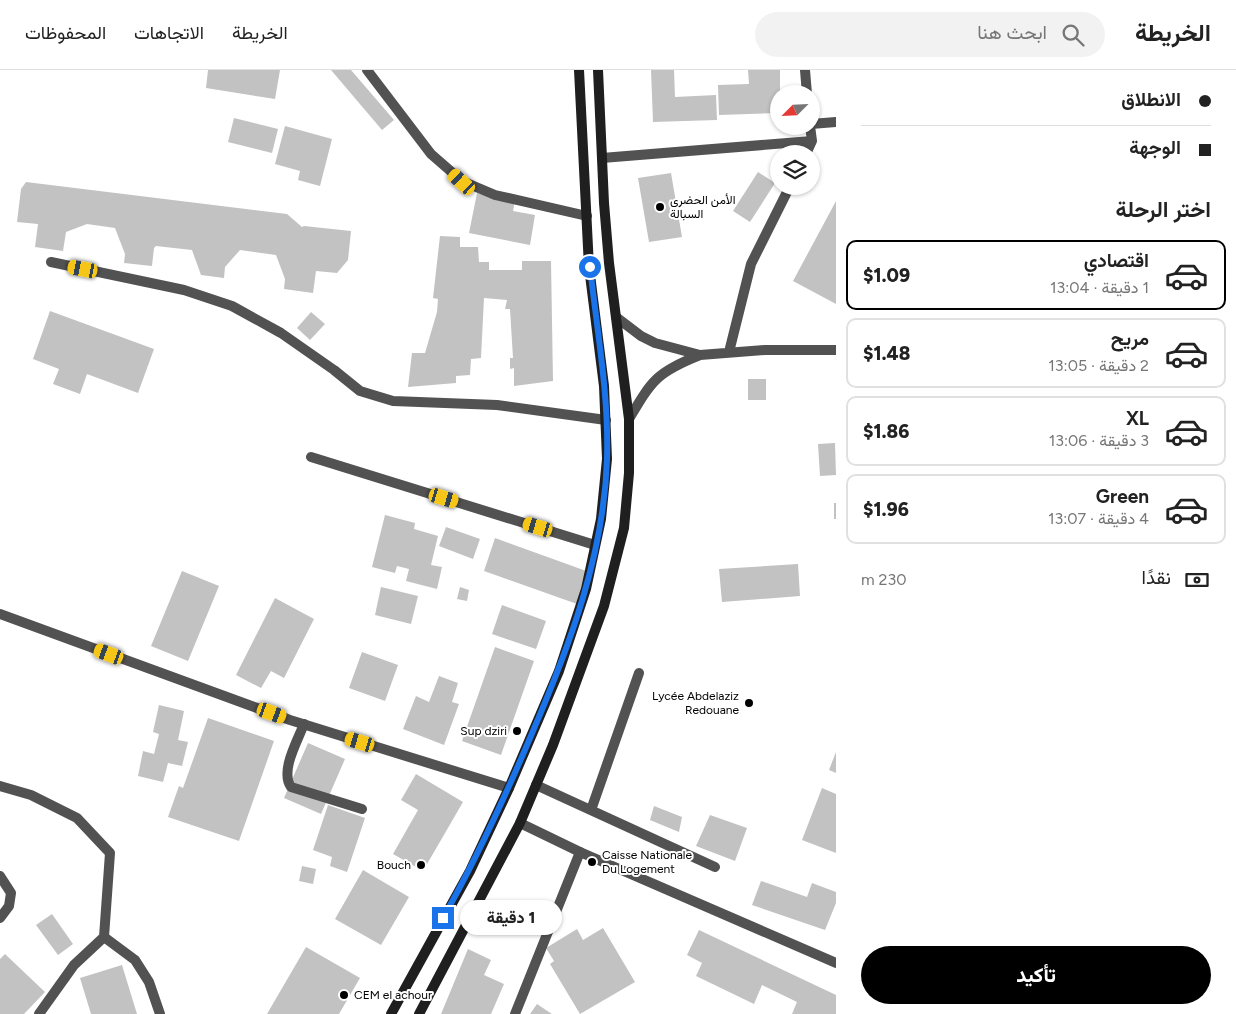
<!DOCTYPE html>
<html lang="ar">
<meta charset="utf-8">
<style>
:root{--surface:#fff;--page:#f2f2f2;--text:#222;--muted:#767676;--line:#e0e0e0;--accent:#000}
body{margin:0;font-family:Figtree,Vazirmatn,sans-serif;background:var(--page);color:var(--text);direction:rtl;height:100vh;display:flex;flex-direction:column;font-size:19px;white-space:nowrap}
*{box-sizing:border-box;margin:0}
p{font-size:16px;color:var(--muted)}
.icon{flex:none;width:28px;height:28px;fill:none;stroke:currentColor;stroke-width:2;stroke-linecap:round;stroke-linejoin:round}
.map{position:relative;flex:1;overflow:hidden;direction:ltr}
.sheet{display:flex;flex-direction:column;background:var(--surface);width:400px}
.sheet>*{flex:none}
.top-card{display:grid;align-content:center;height:110px;padding:0 25px;background:var(--surface)}
.needle{width:32px;rotate:246deg}
.buttons{position:absolute;left:770px;top:15px;display:grid;gap:10px}
.buttons a{display:grid;place-items:center;width:50px;height:50px;border-radius:50%;background:var(--surface);box-shadow:0 1px 4px #0004;font-size:25px}
.end{position:absolute;width:22px;height:22px;margin:-11px;border:6px solid #1a73e8;background:#fff;box-shadow:0 0 0 2px #fff}
.from{border-radius:50%}
.bubble{position:absolute;height:35px;border-radius:18px;background:var(--surface);box-shadow:0 1px 4px #0004;font-size:16px;font-weight:800;line-height:35px;text-align:center;direction:rtl}
.car{position:absolute;width:15px;height:30px;margin:-15px -8px;border-radius:6px;box-shadow:0 0 4px 1px #0007;background:linear-gradient(#f5c518 24%,#345 0 40%,#f5c518 0 76%,#345 0 86%,#f5c518 0)}
.top-card b{display:flex;align-items:center;gap:18px;height:48px;font-size:19px}
.top-card b+b{border-top:1px solid var(--line)}
.top-card i{width:12px;height:12px;background:var(--text)}
ul{padding:0;list-style:none}
li{display:flex;align-items:center;gap:15px;height:70px;margin:0 10px 8px;padding:0 15px;border:2px solid var(--line);border-radius:10px}
li div{flex:1}
li b{display:block;font-size:19px}
li em{font-style:normal;font-weight:800}
li.active{border-color:var(--accent)}
li>.icon{width:45px;height:45px;stroke-width:1.5}
h2{padding:0 25px;font-size:22px;line-height:60px}
.pay{display:flex;align-items:center;gap:12px;height:55px;padding:0 25px;font-size:19px}
.pay p{margin-inline-start:auto}
.primary-button{display:flex;gap:10px;margin-top:auto;padding:10px 25px}
.primary-button a{flex:1;height:58px;border-radius:30px;background:var(--accent);color:#fff;font-size:20px;font-weight:800;line-height:58px;text-align:center}
header{display:flex;align-items:center;gap:30px;box-sizing:border-box;height:70px;padding:0 25px;background:var(--surface);border-bottom:1px solid var(--line)}
header strong{font-size:24px}
nav{display:flex;gap:28px;margin-inline-start:auto;font-size:18px}
.search{width:350px;height:45px;background:var(--page);display:flex;align-items:center;gap:12px;box-sizing:border-box;padding:0 18px;border-radius:28px;color:var(--muted);font-size:19px}
main{display:flex;flex:1;min-height:0}
.map>svg:first-child{display:block}
.building{fill:#c2c2c2}
.lines{fill:none;stroke-linecap:round;stroke-linejoin:round}
.service{stroke:#525252;stroke-width:10}
.minor{stroke:#525252;stroke-width:10}
.secondary{stroke:#1f1f1f;stroke-width:10}
.route{stroke:#1a73e8;stroke-width:6}
.poi-dot{fill:#000;stroke:#fff;stroke-width:2}
.labels{text-anchor:middle;dominant-baseline:central;stroke-width:4;stroke-linejoin:round;paint-order:stroke}
.poi-label{font-size:12px;fill:#000;stroke:#fff;text-anchor:start}
</style>
<header>
<strong>الخريطة</strong>
<div class="search"><svg class="icon" aria-label="search" viewBox="0 0 24 24"><circle cx="10" cy="10" r="6"/><path d="M15 15l6 6"/></svg>ابحث هنا</div>
<nav><a>الخريطة</a><a>الاتجاهات</a><a>المحفوظات</a></nav>
</header>
<main>
<section class="sheet">
<div class="top-card">
<b><i class="from"></i>الانطلاق</b>
<b><i></i>الوجهة</b>
</div>
<h2>اختر الرحلة</h2>
<ul>
<li class="active"><svg class="icon" aria-label="car" viewBox="0 0 24 24"><path d="M5 17H2v-5l4-1 3-4h7l3 4 3 1v5h-3M9 17h6M6 11h13"/><circle cx="7" cy="17" r="2"/><circle cx="17" cy="17" r="2"/></svg><div><b>اقتصادي</b><p>1 دقيقة · 13:04</p></div><em>$1.09</em></li>
<li><svg class="icon" aria-label="car" viewBox="0 0 24 24"><path d="M5 17H2v-5l4-1 3-4h7l3 4 3 1v5h-3M9 17h6M6 11h13"/><circle cx="7" cy="17" r="2"/><circle cx="17" cy="17" r="2"/></svg><div><b>مريح</b><p>2 دقيقة · 13:05</p></div><em>$1.48</em></li>
<li><svg class="icon" aria-label="car" viewBox="0 0 24 24"><path d="M5 17H2v-5l4-1 3-4h7l3 4 3 1v5h-3M9 17h6M6 11h13"/><circle cx="7" cy="17" r="2"/><circle cx="17" cy="17" r="2"/></svg><div><b>XL</b><p>3 دقيقة · 13:06</p></div><em>$1.86</em></li>
<li><svg class="icon" aria-label="car" viewBox="0 0 24 24"><path d="M5 17H2v-5l4-1 3-4h7l3 4 3 1v5h-3M9 17h6M6 11h13"/><circle cx="7" cy="17" r="2"/><circle cx="17" cy="17" r="2"/></svg><div><b>Green</b><p>4 دقيقة · 13:07</p></div><em>$1.96</em></li>
</ul>
<div class="pay"><svg class="icon" aria-label="cash" viewBox="0 0 24 24"><path d="M3 7h18v10H3z"/><circle cx="12" cy="12" r="2"/></svg>نقدًا<p>230 m</p></div>
<div class="primary-button"><a>تأكيد</a></div>
</section>
<div class="map">
<svg width="836" height="944" viewBox="0 0 836 944">
<rect width="100%" height="100%" fill="#fff"/>
<path class="building" d="M208,0H280L275,29L206,18Z
M331,0H351L394,50L382,60Z
M651,0H674L675,27L716,25L717,50L653,52Z
M748,0H780V24H779V43L719,45L718,15L749,14Z
M234,48L278,59L272,83L228,72Z
M285,56L332,69L320,116L298,110L300,101L275,94Z
M758,102L775,113L750,152L733,141Z
M671,103L682,167L649,172L638,108Z
M26,112L287,144L302,157L304,156L351,161L348,190L337,203L316,201L313,223L284,219L285,209L276,185L240,180L225,197L224,208L201,205L192,180L156,176L154,178L152,196L124,193L125,184L115,158L87,154L66,162L63,181L35,177L38,154L17,152L21,119Z
M477,123L515,130L513,141L535,145L530,175L469,163Z
M836,131V234L793,211Z
M440,166L460,167V177H478L479,192H489V200H522V191H551L553,311L514,316V298L510,299V288H513L510,239H505L507,230L484,228L481,288L471,289L470,305L456,306V313L408,317L412,283H425L437,242L438,229L433,228Z
M50,241L154,279L138,323L87,304L80,324L53,314L59,299L33,289Z
M311,242L325,254L310,270L297,258Z
M748,309H766V330H748Z
M835,373L836,405L820,406L818,374Z
M834,433H836V449H834Z
M385,445L415,453L414,459L438,466L431,495L442,497L437,519L406,511L409,499L397,496L395,503L372,497Z
M446,457L480,469L473,489L439,476Z
M495,468L589,502L577,534L484,501Z
M798,494L800,526L722,532L719,499Z
M182,501L219,516L188,591L151,576Z
M381,517L418,526L411,554L375,545Z
M460,517L469,520L467,531L457,529Z
M275,528L314,549L284,608L271,601L261,618L236,605Z
M502,535L546,551L536,579L492,564Z
M495,577L534,591L501,685L462,671Z
M362,582L398,595L385,631L349,618Z
M439,606L458,613L452,632L459,634L444,675L403,659L416,626L429,632Z
M159,635L184,641L178,670L188,672L182,696L168,693L163,712L138,706L143,681L154,684L159,664L153,662Z
M208,648L274,671L239,771L168,747L179,716L183,718Z
M308,673L345,689L321,744L284,728Z
M836,682V703L829,700Z
M416,704L463,732L423,801L393,784L418,740L401,730Z
M822,718L836,724V783L802,770Z
M328,735L365,748L347,802L330,796L332,787L313,780Z
M654,736L682,747L679,762L650,750Z
M710,745L747,758L735,791L696,776Z
M302,796L316,799L313,814L299,811Z
M363,800L409,827L381,875L335,849Z
M761,811L807,827L812,813L836,822V833L825,860L752,835Z
M52,844L73,874L58,885L36,855Z
M603,858L635,912L580,944L550,894L554,891L546,878L577,859L583,870Z
M699,860L836,925V944H792L797,932L762,915L754,934L696,906L702,893L687,885Z
M306,877L360,908L339,944H267Z
M468,879L491,890L484,905L504,914L491,944H441Z
M5,884L45,922L24,944H0V889Z
M122,895L137,944H91L80,908Z
M537,934L552,944H530Z"/>
<g class="lines">
<path class="service" d="M304,654C297,672 280,701 291,717L362,739
M536,715L715,797
M591,740L639,603
M515,944L580,782"/>
<path class="minor" d="M367,0L431,84L462,111L495,125L587,146
M805,0L807,24
M811,54L836,52
M806,84L812,71L810,56
M602,88L812,71
M51,192L184,220L232,236L281,263L334,300L360,321L393,331L497,335L606,350
M616,247L641,266L655,273L700,285C657,302 652,310 629,349
M729,282L751,194L790,116
M700,285L765,280H836
M311,387L595,475
M0,544L290,650L509,718
M0,716L31,725L77,748L110,783L104,867L74,895L39,944
M520,753L580,782L836,893
M0,806L11,823L9,836L0,848
M104,867L135,890L149,912L160,944"/>
<path class="secondary" d="M391,944L470,801L509,718L559,601L586,519L601,449L607,389L604,316L589,197L579,0
M419,944L520,753L553,675L604,536L624,458L629,403V349L609,193L604,133L598,0"/>
</g>
<g class="lines">
<path class="route" d="M443,848C477,788 506,725 533,661C570,575 604,484 607,389C609,325 597,261 590,197"/>
</g>
<g class="poi-dot">
<circle cx="660" cy="137" r="5"/>
<circle cx="749" cy="633" r="5"/>
<circle cx="517" cy="661" r="5"/>
<circle cx="592" cy="792" r="5"/>
<circle cx="421" cy="795" r="5"/>
<circle cx="344" cy="925" r="5"/>
</g>
<g class="labels">
<g class="poi-label">
<text x="670" y="130">الأمن الحضري<tspan x="670" dy="14">السبالة</tspan></text>
<text x="739" y="626" text-anchor="end">Lycée Abdelaziz<tspan x="739" dy="14">Redouane</tspan></text>
<text x="507" y="661" text-anchor="end">Sup dziri</text>
<text x="602" y="785">Caisse Nationale<tspan x="602" dy="14">Du Logement</tspan></text>
<text x="411" y="795" text-anchor="end">Bouch</text>
<text x="354" y="925">CEM el achour</text>
</g>
</g>
</svg>
<div class="buttons">
<a><svg class="needle" viewBox="-14 -14 28 28"><path d="M0-13l5 13h-10z" fill="#e53935"/><path d="M0 13l5-13h-10z" fill="#767676"/></svg></a>
<a><svg class="icon" aria-label="layers" viewBox="0 0 24 24"><path d="M12 4l9 5-9 5-9-5zM3 14l9 5 9-5"/></svg></a>
</div>
<i class="end from" style="left:590px;top:197px"></i>
<i class="end" style="left:443px;top:848px"></i>
<div class="bubble" style="left:460px;top:830px;width:102px">1 دقيقة</div>
<i class="car" style="left:462px;top:112px;rotate:312deg"></i>
<i class="car" style="left:83px;top:199px;rotate:281deg"></i>
<i class="car" style="left:444px;top:428px;rotate:107deg"></i>
<i class="car" style="left:538px;top:457px;rotate:287deg"></i>
<i class="car" style="left:109px;top:584px;rotate:290deg"></i>
<i class="car" style="left:272px;top:643px;rotate:110deg"></i>
<i class="car" style="left:360px;top:672px;rotate:287deg"></i>
</div>
</main>
